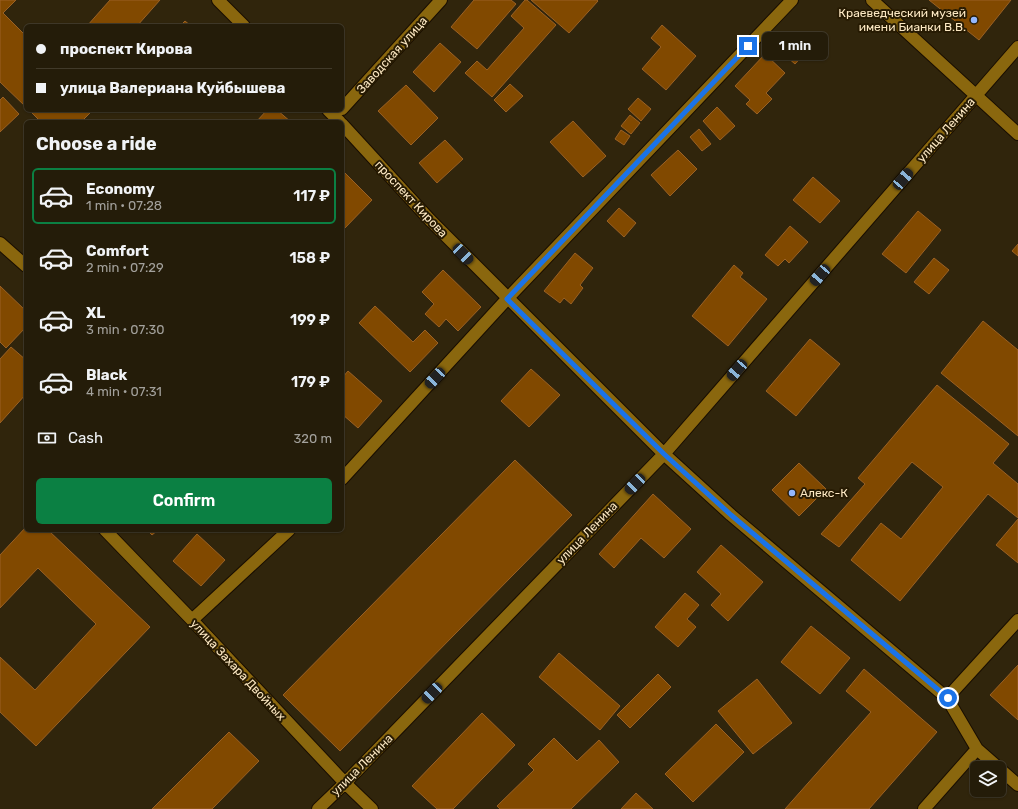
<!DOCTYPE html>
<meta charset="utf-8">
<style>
:root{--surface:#241c09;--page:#302917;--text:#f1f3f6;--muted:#a3a19c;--line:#413a2a;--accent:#0b8043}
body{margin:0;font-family:Rubik,sans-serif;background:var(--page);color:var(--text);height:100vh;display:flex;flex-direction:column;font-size:15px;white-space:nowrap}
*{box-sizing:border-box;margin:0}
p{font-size:13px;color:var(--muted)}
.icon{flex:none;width:22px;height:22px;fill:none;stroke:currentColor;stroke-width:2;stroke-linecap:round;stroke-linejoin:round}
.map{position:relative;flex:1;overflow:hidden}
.details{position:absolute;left:24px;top:120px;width:320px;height:412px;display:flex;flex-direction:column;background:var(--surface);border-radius:6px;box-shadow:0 1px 3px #0004,0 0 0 1px var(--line)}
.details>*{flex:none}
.top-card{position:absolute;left:24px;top:24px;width:320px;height:88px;border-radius:6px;box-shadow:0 1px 3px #0004,0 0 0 1px var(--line);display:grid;align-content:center;height:88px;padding:0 12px;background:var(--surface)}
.controls{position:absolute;left:970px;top:761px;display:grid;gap:8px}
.controls a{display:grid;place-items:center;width:36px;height:36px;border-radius:6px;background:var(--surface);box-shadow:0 1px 3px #0004,0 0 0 1px var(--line);font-size:20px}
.end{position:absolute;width:18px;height:18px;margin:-9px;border:5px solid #1a73e8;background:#fff;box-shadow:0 0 0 2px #fff}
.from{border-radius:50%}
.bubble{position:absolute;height:28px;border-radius:6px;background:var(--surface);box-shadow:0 1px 3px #0004,0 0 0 1px var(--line);font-size:13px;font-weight:600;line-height:28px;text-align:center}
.car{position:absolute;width:12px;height:24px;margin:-12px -6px;border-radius:5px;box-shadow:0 0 3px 1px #0007;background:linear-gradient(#222 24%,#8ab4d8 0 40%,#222 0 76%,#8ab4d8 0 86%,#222 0)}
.top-card b{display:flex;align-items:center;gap:14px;height:38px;font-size:15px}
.top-card b+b{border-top:1px solid var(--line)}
.top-card i{width:10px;height:10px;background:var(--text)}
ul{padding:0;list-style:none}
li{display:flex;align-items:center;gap:12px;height:56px;margin:0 8px 6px;padding:0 4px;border:2px solid transparent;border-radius:6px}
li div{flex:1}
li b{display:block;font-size:15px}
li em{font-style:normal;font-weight:600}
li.active{border-color:var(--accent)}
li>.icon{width:36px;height:36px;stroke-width:1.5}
h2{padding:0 12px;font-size:18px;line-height:48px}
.pay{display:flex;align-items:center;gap:10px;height:44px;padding:0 12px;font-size:15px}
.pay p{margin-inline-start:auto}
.action{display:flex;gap:8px;margin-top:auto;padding:8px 12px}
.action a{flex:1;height:46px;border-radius:6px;background:var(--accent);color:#fff;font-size:16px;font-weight:600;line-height:46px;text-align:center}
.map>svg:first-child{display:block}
.building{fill:#814900;stroke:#9b6124}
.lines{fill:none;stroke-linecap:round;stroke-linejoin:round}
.minor-casing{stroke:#180d00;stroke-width:14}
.minor{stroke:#8a670e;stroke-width:12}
.route{stroke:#1a73e8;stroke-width:5}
.poi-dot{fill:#94b7fd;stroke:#271b03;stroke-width:1.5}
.labels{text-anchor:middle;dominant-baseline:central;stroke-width:4;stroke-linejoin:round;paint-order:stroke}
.poi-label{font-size:12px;fill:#fde9c4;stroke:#271b03;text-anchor:end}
.street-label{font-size:12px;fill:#fde9c4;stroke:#271b03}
</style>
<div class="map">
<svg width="1018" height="809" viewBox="0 0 1018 809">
<rect width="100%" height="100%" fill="#30250c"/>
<path class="building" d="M0,0H16L3,13L26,36V107L0,82Z
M110,0H160L137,26H87Z
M474,0H511L516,4L477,49L451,27Z
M525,0H527L556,25L492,97L465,73L477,61L487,70L524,28L511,16Z
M531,0H597L598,1L569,33Z
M929,0H1011L979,40Z
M185,21L191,26H180Z
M662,25L696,56L666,90L642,69L661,47L651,38Z
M440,43L461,62L434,92L413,72Z
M798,45L806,52L795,64L787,57Z
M765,54L785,73L766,93L772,99L757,114L746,104L750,100L735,86Z
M510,84L523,96L506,112L494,100Z
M406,85L438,118L411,145L378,111Z
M3,97L19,114L0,132V100Z
M638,98L651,109L641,121L628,109Z
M717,107L735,126L720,140L703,121Z
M29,110H93L81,122H41Z
M267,110H277L291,122H256Z
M630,115L640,123L631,134L621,126Z
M573,121L606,156L583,177L550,142Z
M699,129L711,144L702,151L690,137Z
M621,130L630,136L624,145L615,139Z
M445,140L463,159L437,183L419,163Z
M678,150L697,169L670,196L651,175Z
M344,172L372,200L343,230L342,174Z
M813,177L840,201L820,223L793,200Z
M619,208L636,223L624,237L607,221Z
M918,211L941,230L906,273L882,254Z
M790,226L808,242L789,263L785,259L778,266L765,255Z
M1018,244V256L1012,251Z
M575,253L593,268L580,285L583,288L571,304L564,298L560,303L544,291Z
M934,258L949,270L929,294L914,282Z
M734,265L743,273L740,277L767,299L728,346L692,316Z
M443,270L481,307L458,331L446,319L439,327L425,314L434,304L422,292Z
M0,286L26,311V327L6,348L0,342Z
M375,306L413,342L425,330L438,343L410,372L359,323Z
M983,321L1018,350V436L941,373Z
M810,339L840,364L796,416L766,391Z
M11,347L26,360V394L0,423V359Z
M531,369L560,395L529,427L501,401Z
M348,371L382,401L358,428L342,414V378Z
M937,385L1009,444L993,463L1018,484V518L988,494L900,601L851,560L881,523L901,539L943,487L912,462L839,547L821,534L865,484L858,478Z
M515,460L572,515L340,751L283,695Z
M799,463L826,489L799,516L772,490Z
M653,494L691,529L664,558L641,538L614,568L599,554Z
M1018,519V563L996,545Z
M26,527V530H48L150,627L36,746L0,712V657L35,690L96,624L38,568L0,608V555Z
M147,530H158L152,535Z
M197,534L225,560L201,586L173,561Z
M721,545L763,582L728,621L711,605L721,594L697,572Z
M685,593L699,605L687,619L696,627L678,647L655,627Z
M811,626L850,658L820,694L781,662Z
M559,653L620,706L600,730L539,677Z
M1018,665V720L990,695Z
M864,669L937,732L869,809H785L871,712L846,691Z
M658,674L671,687L630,728L617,715Z
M757,679L792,723L753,754L718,711Z
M482,713L515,745L453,809H437L412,786Z
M716,724L744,752L693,802L665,774Z
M229,732L259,761L212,809H152Z
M554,738L577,761L599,740L619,762L571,809H500L497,806L534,770L528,764Z
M636,793L653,809H621Z"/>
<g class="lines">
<g class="minor-casing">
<path id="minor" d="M218,0L244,26
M872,0L1018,134
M342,109L441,0
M328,110L340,122
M342,124L430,220L664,454L731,515L947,698L977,749L1018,785
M0,243L26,266
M342,479L507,299L792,0
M105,530L192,620L345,783L372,809
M192,620L289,530
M947,698L1018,620
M318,809L345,783L664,454L1018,47
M924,809L977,749"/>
</g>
<use href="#minor" class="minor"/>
</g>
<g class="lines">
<path class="route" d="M748,46L507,299L664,454L731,515L948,698"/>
</g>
<g class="poi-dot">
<circle cx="974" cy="20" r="4"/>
<circle cx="792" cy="493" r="4"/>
</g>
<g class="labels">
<g class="poi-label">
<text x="966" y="13">Краеведческий музей<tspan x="966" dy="14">имени Бианки В.В.</tspan></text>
<text x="800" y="493" text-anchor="start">Алекс-К</text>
</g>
<g class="street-label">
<text transform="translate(392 55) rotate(-48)">Заводская улица</text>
<text transform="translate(946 130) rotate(-49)">улица Ленина</text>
<text transform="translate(411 199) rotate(47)">проспект Кирова</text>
<text transform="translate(587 533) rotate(-46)">улица Ленина</text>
<text transform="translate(238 670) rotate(47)">улица Захара Двойных</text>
<text transform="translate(362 765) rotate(-45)">улица Ленина</text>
</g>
</g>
</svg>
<div class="controls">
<a><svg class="icon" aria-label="layers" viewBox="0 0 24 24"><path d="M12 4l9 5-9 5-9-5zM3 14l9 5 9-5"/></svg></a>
</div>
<i class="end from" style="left:948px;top:698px"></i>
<i class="end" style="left:748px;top:46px"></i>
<div class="bubble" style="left:762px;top:32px;width:66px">1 min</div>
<i class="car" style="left:903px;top:179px;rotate:41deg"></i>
<i class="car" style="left:463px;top:254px;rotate:136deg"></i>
<i class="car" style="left:820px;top:275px;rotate:221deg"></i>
<i class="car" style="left:737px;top:370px;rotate:221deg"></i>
<i class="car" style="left:435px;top:378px;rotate:223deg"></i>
<i class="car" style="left:635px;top:484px;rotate:224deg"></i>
<i class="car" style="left:432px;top:693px;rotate:224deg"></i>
<div class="top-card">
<b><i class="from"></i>проспект Кирова</b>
<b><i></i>улица Валериана Куйбышева</b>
</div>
<section class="details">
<h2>Choose a ride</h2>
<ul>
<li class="active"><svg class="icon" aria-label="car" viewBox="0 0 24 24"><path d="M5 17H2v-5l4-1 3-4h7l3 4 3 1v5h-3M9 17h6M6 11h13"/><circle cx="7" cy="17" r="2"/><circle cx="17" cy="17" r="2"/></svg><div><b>Economy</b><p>1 min · 07:28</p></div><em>117 ₽</em></li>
<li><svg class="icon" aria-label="car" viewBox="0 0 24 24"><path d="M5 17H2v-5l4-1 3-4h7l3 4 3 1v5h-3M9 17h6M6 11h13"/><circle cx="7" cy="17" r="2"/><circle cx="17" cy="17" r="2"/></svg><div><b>Comfort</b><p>2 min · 07:29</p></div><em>158 ₽</em></li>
<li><svg class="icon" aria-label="car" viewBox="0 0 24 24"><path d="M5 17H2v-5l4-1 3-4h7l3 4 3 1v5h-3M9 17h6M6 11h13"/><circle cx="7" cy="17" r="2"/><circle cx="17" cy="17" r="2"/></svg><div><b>XL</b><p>3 min · 07:30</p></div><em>199 ₽</em></li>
<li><svg class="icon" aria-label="car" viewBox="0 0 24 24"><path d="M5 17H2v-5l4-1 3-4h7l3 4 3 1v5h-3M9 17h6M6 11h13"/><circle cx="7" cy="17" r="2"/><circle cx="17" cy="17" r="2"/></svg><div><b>Black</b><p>4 min · 07:31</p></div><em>179 ₽</em></li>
</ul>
<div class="pay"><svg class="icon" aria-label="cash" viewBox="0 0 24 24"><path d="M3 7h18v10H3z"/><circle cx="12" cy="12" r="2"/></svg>Cash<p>320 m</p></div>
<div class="action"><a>Confirm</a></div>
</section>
</div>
